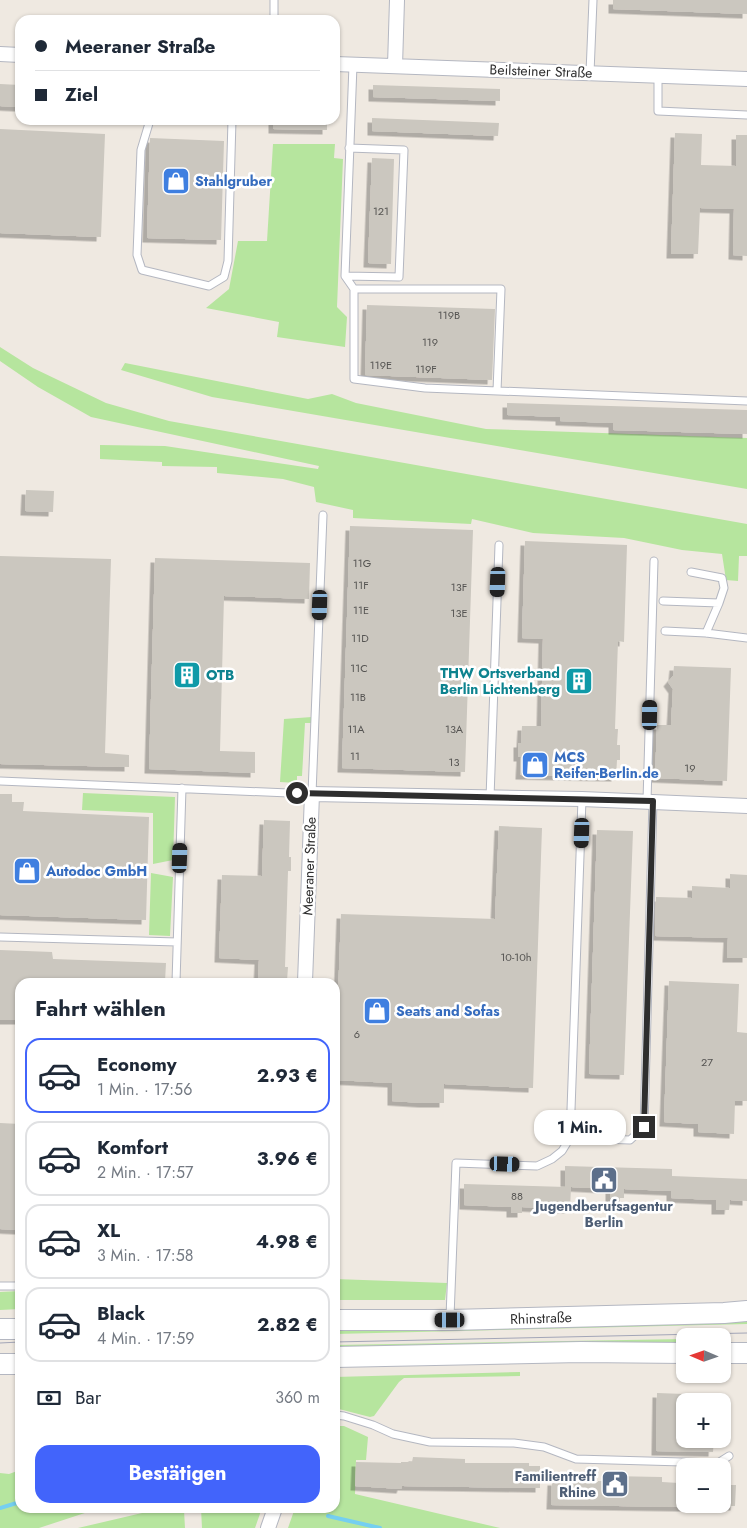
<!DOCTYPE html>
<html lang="de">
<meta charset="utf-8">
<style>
:root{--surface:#fff;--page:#f2f2f3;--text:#1f2937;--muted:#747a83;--line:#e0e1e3;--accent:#4264fb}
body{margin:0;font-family:Jost,sans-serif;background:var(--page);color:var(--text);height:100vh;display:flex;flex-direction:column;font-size:19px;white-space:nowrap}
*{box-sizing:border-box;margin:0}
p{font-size:16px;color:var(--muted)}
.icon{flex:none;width:28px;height:28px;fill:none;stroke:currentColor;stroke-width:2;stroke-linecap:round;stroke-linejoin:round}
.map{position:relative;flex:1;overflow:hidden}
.details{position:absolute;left:15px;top:978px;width:325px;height:535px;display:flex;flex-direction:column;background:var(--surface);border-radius:15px;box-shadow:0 1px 4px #0004}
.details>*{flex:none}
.banner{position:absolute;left:15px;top:15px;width:325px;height:110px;border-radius:15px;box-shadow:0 1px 4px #0004;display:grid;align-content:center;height:110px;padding:0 20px;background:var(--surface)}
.needle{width:32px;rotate:272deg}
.buttons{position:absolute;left:676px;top:1328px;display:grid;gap:10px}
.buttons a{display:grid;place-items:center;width:55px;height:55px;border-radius:10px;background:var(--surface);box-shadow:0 1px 4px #0004;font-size:25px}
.end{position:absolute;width:22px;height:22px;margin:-11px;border:6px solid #2e2e2e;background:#fff;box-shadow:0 0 0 2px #fff}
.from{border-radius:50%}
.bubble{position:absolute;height:35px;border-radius:15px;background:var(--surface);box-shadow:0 1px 4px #0004;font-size:16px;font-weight:700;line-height:35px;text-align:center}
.car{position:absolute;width:15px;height:30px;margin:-15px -8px;border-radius:6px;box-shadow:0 0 4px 1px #0007;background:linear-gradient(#222 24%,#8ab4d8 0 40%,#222 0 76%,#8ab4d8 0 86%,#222 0)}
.banner b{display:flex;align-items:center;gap:18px;height:48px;font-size:19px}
.banner b+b{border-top:1px solid var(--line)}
.banner i{width:12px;height:12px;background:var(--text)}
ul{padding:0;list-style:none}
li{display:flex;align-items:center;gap:15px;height:75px;margin:0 10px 8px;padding:0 10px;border:2px solid var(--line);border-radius:15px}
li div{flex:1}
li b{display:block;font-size:19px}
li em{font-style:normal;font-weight:700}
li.current{border-color:var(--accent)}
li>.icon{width:45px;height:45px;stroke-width:1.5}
h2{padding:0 20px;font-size:22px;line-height:60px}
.pay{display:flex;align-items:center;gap:12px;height:55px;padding:0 20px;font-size:19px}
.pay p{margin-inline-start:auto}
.button{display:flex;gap:10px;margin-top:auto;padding:10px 20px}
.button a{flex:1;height:58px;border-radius:15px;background:var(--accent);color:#fff;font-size:20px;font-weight:700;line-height:58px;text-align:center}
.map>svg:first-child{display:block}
.green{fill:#b6e59e}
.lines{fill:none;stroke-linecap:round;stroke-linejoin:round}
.stream{stroke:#75cff0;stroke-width:4}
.building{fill:#cbc7bf;filter:url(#shadow)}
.lane-casing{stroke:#b4b7c1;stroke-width:9}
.street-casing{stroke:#b4b7c1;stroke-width:16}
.secondary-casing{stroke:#b4b7c1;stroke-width:22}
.lane{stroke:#fff;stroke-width:7}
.street{stroke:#fff;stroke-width:14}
.secondary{stroke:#fff;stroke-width:20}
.tram{stroke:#a3a6b8;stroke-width:1}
.route{stroke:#2e2e2e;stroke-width:6}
.labels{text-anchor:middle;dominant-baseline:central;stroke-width:5;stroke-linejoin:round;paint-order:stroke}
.number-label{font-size:11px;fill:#555452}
.street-label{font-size:14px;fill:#2e2e2e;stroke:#fff}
.shop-label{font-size:14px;font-weight:bold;fill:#366cbe;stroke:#fff;text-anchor:start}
.culture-label{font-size:14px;font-weight:bold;fill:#0d838f;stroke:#fff;text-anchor:end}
.service-label{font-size:14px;font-weight:bold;fill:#4e5e75;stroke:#fff}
</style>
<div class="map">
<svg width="747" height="1528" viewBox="0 0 747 1528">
<defs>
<filter id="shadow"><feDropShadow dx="-4.5" dy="4.5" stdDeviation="0" flood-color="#0004"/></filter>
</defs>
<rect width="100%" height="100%" fill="#efe9e1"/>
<path class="green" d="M273,144H335L334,158L343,159L337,307L347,317L345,347L277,337L279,322L206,308L229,289L238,241H267Z
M0,347L33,368L106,403L169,421L747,524V556H739L738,581L726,580L722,554L682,550L624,538L533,533L472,519L471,524L353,518V510L316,502L314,487L283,479L217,473V467L162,466V462L100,459V445L165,446L318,469L319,466L91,417L38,387L0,361Z
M125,363L308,399L332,394L356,403L486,429L747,438V489L212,397L121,370Z
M312,717V723H305L302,776H297V783L280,782L284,719Z
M83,793L175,797L173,860L153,864V813L82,810Z
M151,873L173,877L170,936L149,935Z
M335,1279L447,1283L445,1300H335Z
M20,1291V1309L0,1310V1292Z
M747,1317V1324L335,1334V1329Z
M685,1339V1344L335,1350V1345Z
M520,1372V1376L404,1378L399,1382L374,1416L370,1417L335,1408V1377Z
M335,1426H344L368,1437L366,1460H356L355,1494L500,1528H288L295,1508H335Z
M20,1470V1508H100L39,1528H0V1473L9,1474Z
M201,1508H262L255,1528H202Z
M184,1510L185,1528H78L142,1513Z"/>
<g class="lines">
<path class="stream" d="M0,1508L20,1502
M328,1516L380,1528"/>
</g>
<path class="building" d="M613,0H747V14L613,9Z
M0,84L20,85V107L0,106Z
M373,85L500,89V101L373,97Z
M372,118L499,123L498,136L372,131Z
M273,120H327V130L273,129Z
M0,129L105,134L101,237L0,233Z
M675,133L702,134L701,165L736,166V135H747V256L733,255L734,209L700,208L698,254H671Z
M150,138L224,141L221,240L147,238Z
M372,158L394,159L391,264L368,263Z
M367,305L495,309L492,380L365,375Z
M507,403L747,410V434L613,430V423L560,421V417L507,415Z
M26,490L54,491L53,512L25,511Z
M350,526L473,530L465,772L342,768Z
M525,541L627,545L624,642L618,641L615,729H618L617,745H620V760H617L616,777L520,775L521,757H518V743H521L522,726H541L543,639L522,638Z
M0,556L111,559L105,753L129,755V767L0,764Z
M155,558L310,563L309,599L224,596L220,751L255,752V773L149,769Z
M674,666L731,668L727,781L655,778L657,725H671L673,689L668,682L673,676Z
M0,794H12V802H24L23,811L149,817L146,920L0,915Z
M264,820L290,821L289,857H291V871H288L285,967H288L287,981L285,982H258L259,960L219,958L222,875L262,876Z
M499,826L542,828L533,1088L444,1084V1103H423L392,1101V1083L335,1080L341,914L495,919Z
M597,830L633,831L624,1075L589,1074Z
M730,874L747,875V958H727L728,938L655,936L656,897L692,898V886L730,888Z
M0,950L52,952L53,959L166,963L165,982H20V1020H0Z
M669,981L739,984L737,1032L747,1033V1101H735L734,1134L698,1132V1124L664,1122Z
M0,1123L20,1124V1230L0,1229Z
M565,1166L672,1169V1176L747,1179V1201L730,1200L729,1210H716V1200L671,1198V1191L624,1189V1198H610V1189L571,1187L570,1209L522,1207V1213H511V1207L464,1205V1184L566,1187H565Z
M657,1393L685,1394V1439H714L713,1452L656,1451Z
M413,1457L465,1459V1463H529V1466H540V1488L402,1486L401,1489L355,1486L356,1462L401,1463V1462H412Z
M609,1476L662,1477V1482L679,1483V1486H685V1507L551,1505L552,1481L598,1482V1481H609Z
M722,1485H736L735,1506H722Z"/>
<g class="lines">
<g class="lane-casing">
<path id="lane" d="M274,20V0
M353,65L345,276L354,289V379L425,388L747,401
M590,73L593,0
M658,76V111L747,115
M150,120L141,150L137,255L142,270L209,286L224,277L228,261L232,120
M345,276L399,277L404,150L349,148
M354,289H501L497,391
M691,572L722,578L724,588L719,603
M663,601L719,603L706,633
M665,631L706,633L747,638
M0,781L312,794L323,515
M490,798L499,545
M647,801L654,561
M0,937L177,942
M176,982L182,788
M570,1138L630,1140L644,1127L653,801
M0,1286H20
M450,1317L456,1163L537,1166L552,1159L562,1151L570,1138L582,799
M335,1415L344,1416L373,1425L393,1434L430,1442L514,1443L544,1447L576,1459L718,1463L729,1456"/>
</g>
<g class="street-casing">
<path id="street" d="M0,54L20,55
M335,64L747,79
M395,66L397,0
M305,982L312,794L582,799L747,806
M268,1528L275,1508"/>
</g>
<g class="secondary-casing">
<path id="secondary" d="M335,1320H450L724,1313L747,1311
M0,1329H20
M722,1353H747
M335,1357L581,1352L685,1353
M0,1364H20"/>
</g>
<use href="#lane" class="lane"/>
<use href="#street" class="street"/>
<use href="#secondary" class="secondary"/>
<path class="tram" d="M335,1342L747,1333
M0,1343L20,1342"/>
</g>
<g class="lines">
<path class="route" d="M297,793L653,801L644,1127"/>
</g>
<defs>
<g id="shop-square" transform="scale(1.4375)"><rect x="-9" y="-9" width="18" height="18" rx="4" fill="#3f7fe0" stroke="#fff"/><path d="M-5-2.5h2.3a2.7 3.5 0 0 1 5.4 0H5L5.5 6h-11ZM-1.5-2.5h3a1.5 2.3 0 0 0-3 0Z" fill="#fff"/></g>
<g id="building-square" transform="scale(1.4375)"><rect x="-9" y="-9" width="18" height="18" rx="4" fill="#0f9aa8" stroke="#fff"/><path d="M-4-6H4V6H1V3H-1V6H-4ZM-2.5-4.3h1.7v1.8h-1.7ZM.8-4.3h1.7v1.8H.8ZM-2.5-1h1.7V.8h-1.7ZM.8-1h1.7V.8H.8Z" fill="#fff"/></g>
<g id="civic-square" transform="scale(1.4375)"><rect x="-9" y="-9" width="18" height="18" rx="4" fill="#5c6f8a" stroke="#fff"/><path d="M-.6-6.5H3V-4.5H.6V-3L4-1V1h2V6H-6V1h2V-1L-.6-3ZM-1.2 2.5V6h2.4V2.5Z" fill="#fff"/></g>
</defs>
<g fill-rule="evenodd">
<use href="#shop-square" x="176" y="181"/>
<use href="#building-square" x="187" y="675"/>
<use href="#building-square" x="579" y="681"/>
<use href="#shop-square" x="535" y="765"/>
<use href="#shop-square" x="27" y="871"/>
<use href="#shop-square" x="377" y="1011"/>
<use href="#civic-square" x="604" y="1180"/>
<use href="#civic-square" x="615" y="1484"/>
</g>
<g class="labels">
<g class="number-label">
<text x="381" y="211">121</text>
<text x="449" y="315">119B</text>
<text x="430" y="342">119</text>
<text x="381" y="365">119E</text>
<text x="426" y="369">119F</text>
<text x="362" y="563">11G</text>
<text x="361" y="585">11F</text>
<text x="459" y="587">13F</text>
<text x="361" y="610">11E</text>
<text x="459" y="613">13E</text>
<text x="360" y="638">11D</text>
<text x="359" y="668">11C</text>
<text x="358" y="697">11B</text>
<text x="356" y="729">11A</text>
<text x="454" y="729">13A</text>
<text x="355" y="756">11</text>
<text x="454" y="762">13</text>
<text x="690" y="768">19</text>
<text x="516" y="957">10-10h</text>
<text x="357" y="1034">6</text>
<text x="707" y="1062">27</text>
<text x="517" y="1196">88</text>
</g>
<g class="street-label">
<text transform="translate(541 71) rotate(2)">Beilsteiner Straße</text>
<text transform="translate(309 866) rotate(-88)">Meeraner Straße</text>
<text transform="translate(541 1318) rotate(-2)">Rhinstraße</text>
</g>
<g class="shop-label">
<text x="195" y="181">Stahlgruber</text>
<text x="554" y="757">MCS<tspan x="554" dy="16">Reifen-Berlin.de</tspan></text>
<text x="46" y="871">Autodoc GmbH</text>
<text x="396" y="1011">Seats and Sofas</text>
</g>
<g class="culture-label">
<text x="560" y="673">THW Ortsverband<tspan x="560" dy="16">Berlin Lichtenberg</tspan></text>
<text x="206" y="675" text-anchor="start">OTB</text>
</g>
<g class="service-label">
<text x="604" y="1206">Jugendberufsagentur<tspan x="604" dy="16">Berlin</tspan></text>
<text x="596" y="1476" text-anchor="end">Familientreff<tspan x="596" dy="16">Rhine</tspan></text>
</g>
</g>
</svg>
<div class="buttons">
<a><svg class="needle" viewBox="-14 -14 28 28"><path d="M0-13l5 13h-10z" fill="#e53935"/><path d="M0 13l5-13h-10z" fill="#747a83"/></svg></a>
<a>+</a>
<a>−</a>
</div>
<i class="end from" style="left:297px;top:793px"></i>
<i class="end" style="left:644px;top:1127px"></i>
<div class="bubble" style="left:534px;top:1110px;width:92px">1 Min.</div>
<i class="car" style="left:498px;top:582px;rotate:182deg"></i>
<i class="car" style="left:320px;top:605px;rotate:182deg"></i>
<i class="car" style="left:650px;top:715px;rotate:1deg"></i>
<i class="car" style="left:582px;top:833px;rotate:182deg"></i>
<i class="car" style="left:180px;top:858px;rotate:2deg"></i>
<i class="car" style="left:505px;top:1164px;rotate:92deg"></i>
<i class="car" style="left:450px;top:1320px;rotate:270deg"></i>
<div class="banner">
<b><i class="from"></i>Meeraner Straße</b>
<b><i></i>Ziel</b>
</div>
<section class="details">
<h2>Fahrt wählen</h2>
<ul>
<li class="current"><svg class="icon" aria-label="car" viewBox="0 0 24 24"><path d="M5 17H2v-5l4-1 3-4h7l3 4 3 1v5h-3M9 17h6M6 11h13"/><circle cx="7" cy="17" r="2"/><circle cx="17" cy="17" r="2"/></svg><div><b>Economy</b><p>1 Min. · 17:56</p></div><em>2.93 €</em></li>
<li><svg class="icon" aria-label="car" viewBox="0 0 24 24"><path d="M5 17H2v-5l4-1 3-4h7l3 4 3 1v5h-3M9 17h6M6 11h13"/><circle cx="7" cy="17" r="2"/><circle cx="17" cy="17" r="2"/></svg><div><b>Komfort</b><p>2 Min. · 17:57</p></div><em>3.96 €</em></li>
<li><svg class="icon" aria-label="car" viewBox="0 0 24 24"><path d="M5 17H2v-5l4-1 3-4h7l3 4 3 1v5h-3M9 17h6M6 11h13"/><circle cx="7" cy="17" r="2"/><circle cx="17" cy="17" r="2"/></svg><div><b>XL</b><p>3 Min. · 17:58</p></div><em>4.98 €</em></li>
<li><svg class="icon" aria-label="car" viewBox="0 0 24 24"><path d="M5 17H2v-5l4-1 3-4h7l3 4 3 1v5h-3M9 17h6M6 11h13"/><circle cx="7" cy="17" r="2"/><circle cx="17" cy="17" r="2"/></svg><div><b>Black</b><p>4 Min. · 17:59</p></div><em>2.82 €</em></li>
</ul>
<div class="pay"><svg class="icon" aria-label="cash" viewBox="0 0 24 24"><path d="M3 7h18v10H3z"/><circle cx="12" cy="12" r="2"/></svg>Bar<p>360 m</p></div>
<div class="button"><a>Bestätigen</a></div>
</section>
</div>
